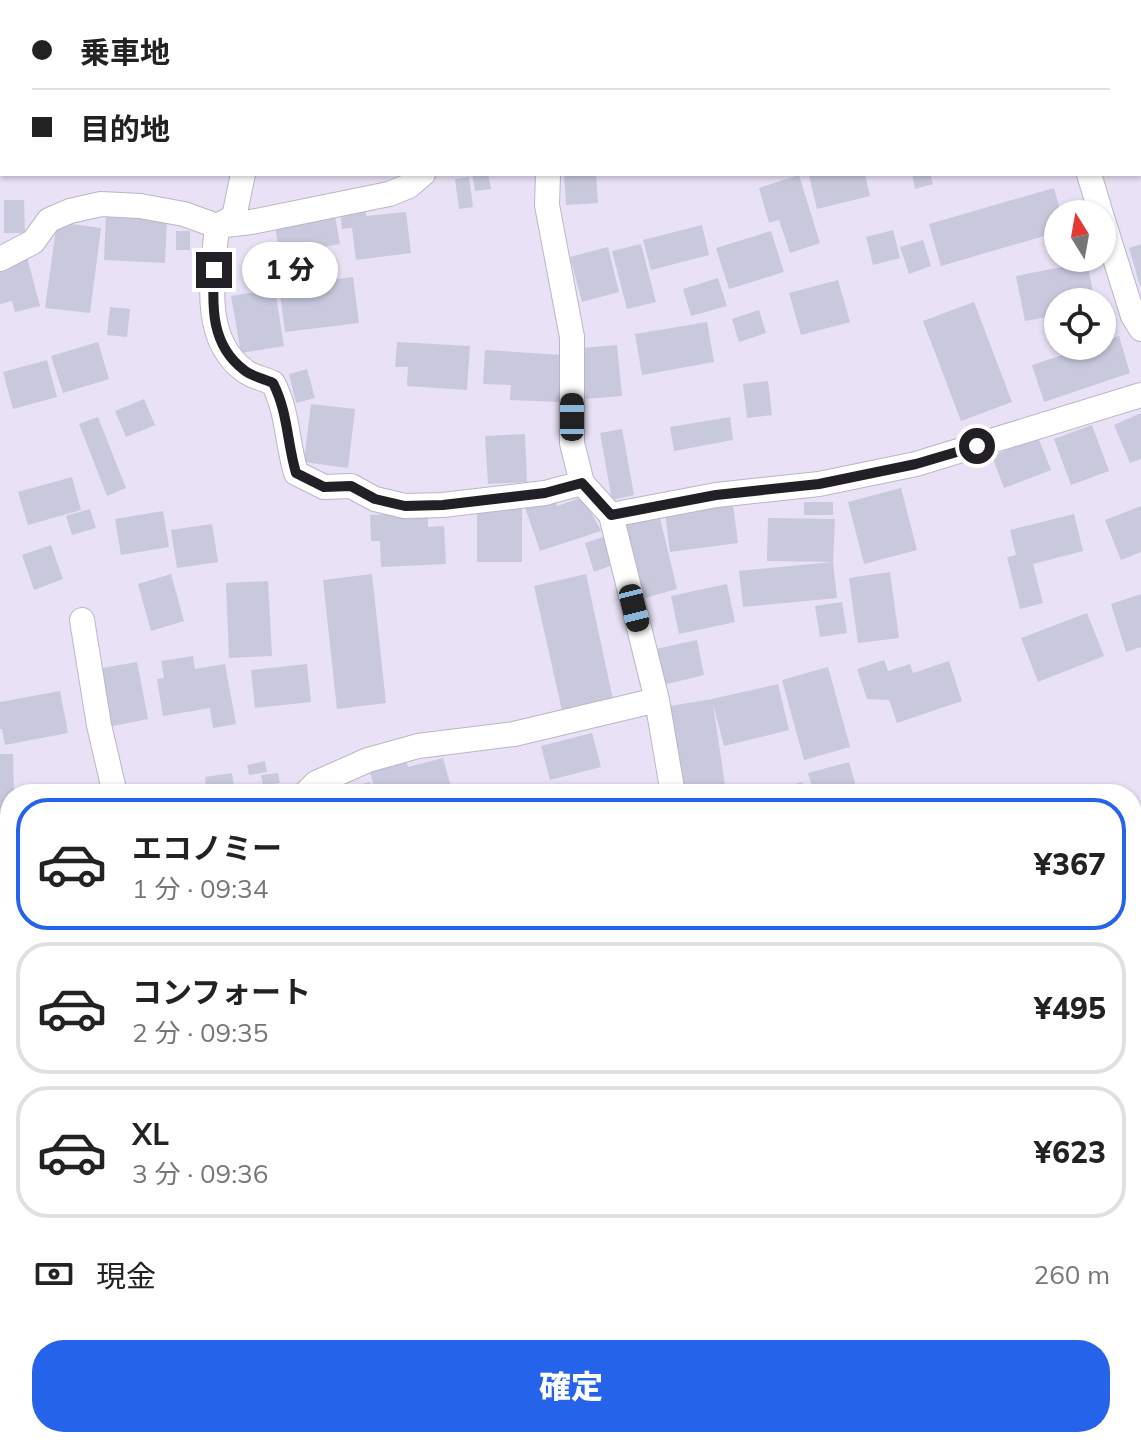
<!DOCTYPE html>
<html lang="ja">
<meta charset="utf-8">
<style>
:root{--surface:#fff;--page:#f6f6f6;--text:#222;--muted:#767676;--line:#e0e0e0;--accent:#2563eb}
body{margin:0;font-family:Mulish,"Noto Sans JP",sans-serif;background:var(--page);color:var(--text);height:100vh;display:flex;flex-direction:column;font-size:30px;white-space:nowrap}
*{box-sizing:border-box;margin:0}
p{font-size:26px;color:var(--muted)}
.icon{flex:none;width:44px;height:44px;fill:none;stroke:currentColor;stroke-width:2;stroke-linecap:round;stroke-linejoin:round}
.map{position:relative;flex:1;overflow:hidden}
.panel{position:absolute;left:0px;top:784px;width:1142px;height:664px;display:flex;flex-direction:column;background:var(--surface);border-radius:32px 32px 0 0;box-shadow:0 2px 6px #0004}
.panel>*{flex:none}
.banner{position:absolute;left:0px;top:0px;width:1142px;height:176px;box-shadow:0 2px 6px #0004;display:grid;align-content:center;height:176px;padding:0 32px;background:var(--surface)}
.needle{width:52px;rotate:349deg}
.buttons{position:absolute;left:1044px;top:200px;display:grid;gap:16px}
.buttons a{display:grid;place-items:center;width:72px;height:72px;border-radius:50%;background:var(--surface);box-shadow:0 2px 6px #0004;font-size:40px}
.end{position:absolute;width:36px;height:36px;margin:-18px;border:10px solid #221f26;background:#fff;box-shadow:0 0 0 4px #fff}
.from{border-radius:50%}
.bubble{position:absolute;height:56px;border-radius:28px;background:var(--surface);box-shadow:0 2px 6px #0004;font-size:26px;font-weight:800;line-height:56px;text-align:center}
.car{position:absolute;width:24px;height:48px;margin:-24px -12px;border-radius:10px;box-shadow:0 0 6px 2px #0007;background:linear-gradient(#222 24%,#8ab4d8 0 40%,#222 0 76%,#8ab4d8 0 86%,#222 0)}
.banner b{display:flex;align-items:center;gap:28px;height:76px;font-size:30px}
.banner b+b{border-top:2px solid var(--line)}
.banner i{width:20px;height:20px;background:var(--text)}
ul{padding:14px 0 0;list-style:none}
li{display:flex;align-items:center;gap:24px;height:132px;margin:0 16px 12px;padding:0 16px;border:4px solid var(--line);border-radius:32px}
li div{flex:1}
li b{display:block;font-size:30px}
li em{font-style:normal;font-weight:800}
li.current{border-color:var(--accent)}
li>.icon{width:72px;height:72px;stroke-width:1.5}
.pay{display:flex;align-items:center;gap:20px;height:88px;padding:0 32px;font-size:30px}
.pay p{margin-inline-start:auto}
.cta{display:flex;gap:16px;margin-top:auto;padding:16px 32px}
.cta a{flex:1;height:92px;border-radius:32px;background:var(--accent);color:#fff;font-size:32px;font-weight:800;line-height:92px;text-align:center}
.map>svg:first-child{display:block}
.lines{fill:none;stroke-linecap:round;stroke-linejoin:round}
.river{stroke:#83aafa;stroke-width:46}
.building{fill:#c8c9dd}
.minor-casing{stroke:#bcb5c7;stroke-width:26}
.minor{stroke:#fff;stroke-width:24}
.route{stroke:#221f26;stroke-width:10}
</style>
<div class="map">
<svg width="1141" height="1448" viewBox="0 0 1141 1448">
<rect width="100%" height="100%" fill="#e9e1f5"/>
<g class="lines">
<path class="river" d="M1132,1321L1141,1324
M0,1428L10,1430
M47,1438L92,1448
M821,1448L831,1438"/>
</g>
<path class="building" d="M472,174H488L491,189L475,191Z
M564,174H596L598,203L566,205Z
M819,174H865L870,196L817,209L809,176Z
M912,174H930L933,184L915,189Z
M799,175L820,243L790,253L779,220L769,223L759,188Z
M469,177L473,207L459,209L455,179Z
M1054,188L1061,214H1058V232L941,266L929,224Z
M4,200H24L25,233H4Z
M365,205L366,216L406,212L411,253L356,260L352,228L342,229L340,209Z
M334,211L340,244L280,254L274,221Z
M106,214L167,217L165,263L104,260Z
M57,222L101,228L90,313L45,308Z
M702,225L709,255L651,270L643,240Z
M893,230L900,258L873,265L866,237Z
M176,231H190V250H176Z
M771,231L784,272L729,289L716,248Z
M923,240L931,266L909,274L900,247Z
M641,244L656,302L627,309L612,251Z
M1141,244V286H1140L1129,248Z
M608,247L619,292L582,302L570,257Z
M27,257L40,306L15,312L12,301L0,304V265Z
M1087,262L1095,302H1058V315L1025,321L1016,276Z
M353,277L359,323L285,332L279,287Z
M718,278L727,306L691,316L683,289Z
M838,280L850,322L801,335L789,293Z
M275,289L284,346L241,353L231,296Z
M974,302L1012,402L961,421L923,321Z
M110,307L130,309L127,337L107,335Z
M759,310L766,333L739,342L732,319Z
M707,322L714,362L642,375L635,334Z
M1119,336L1130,373L1044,402L1032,365L1090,346H1102V342Z
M98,342L109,379L63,393L51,356Z
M397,342L470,346L467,390L407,386L408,367H395Z
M617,345L622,396L586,399L581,348Z
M485,350L562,355L559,402L510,400L511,385L483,384Z
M47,360L57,397L13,409L3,372Z
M307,369L315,398L296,403L289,374Z
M768,381L772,415L747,418L743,384Z
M144,399L155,425L126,437L115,411Z
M311,404L355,409L348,468L304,462Z
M1141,413V459L1130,463L1114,425Z
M98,417L126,488L107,496L79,424Z
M730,417L733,440L674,451L670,427Z
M1092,425L1109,471L1071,485L1054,439Z
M622,429L634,495L612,500L600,433Z
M525,434L527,482L488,484L485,436Z
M1038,437L1051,470L1004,488L992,456Z
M72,477L81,510L28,525L18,492Z
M901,488L917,550L864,564L848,502Z
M555,497L557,506L583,497L601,531L540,551L525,507Z
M804,502H833V515H804Z
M733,505L738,543L670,552L665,514Z
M1141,506V552L1121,560L1105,520Z
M477,507L522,508V562H477Z
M90,509L96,528L72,535L66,516Z
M163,511L169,547L121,555L115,519Z
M405,513V519L428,517V527L444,526L446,564L381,567L380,541H371L370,515Z
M659,514L677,589L641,599L622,524Z
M1074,514L1083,551L1033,564L1043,603L1020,609L1007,557L1016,555L1010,530Z
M768,518L835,519L833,562L767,561Z
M212,524L218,562L177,568L171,530Z
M606,536L615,564L594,572L585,543Z
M51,545L63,579L34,590L22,555Z
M833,562L837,598L743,607L739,571Z
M890,572L899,638L858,643L849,578Z
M171,574L184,621L151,631L138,584Z
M372,574L386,703L337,709L323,580Z
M586,574L614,704L563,715L534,586Z
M268,581L272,656L229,658L226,583Z
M727,584L735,622L679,634L671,596Z
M1141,594V647L1126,652L1111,604Z
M842,602L847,633L820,637L815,606Z
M1087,613L1104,656L1038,682L1021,638Z
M697,640L704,675L659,686L651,650Z
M193,656L195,669L225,664L236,724L213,728L210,708L163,716L157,679L164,678L161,661Z
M884,660L888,671L910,664L913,673L949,661L962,701L897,723L889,700L867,699L857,669Z
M137,662L148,719L108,727L97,669Z
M307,664L311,702L255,708L251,670Z
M828,667L850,747L804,760L782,680Z
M778,684L789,730L724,746L713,704L725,785L683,791L670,706L712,699Z
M60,691L68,733L5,745L2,729H0V702Z
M592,733L601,767L550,780L541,746Z
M0,754H13L14,794H10V836L0,837Z
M406,758L408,767L443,758L453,794H376L369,768Z
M265,761L267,772L249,775L247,765Z
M849,762L858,794H814L808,773Z
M232,773L235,794H207L205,777Z
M278,773L280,783L263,785L261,775Z
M370,782L373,794H329V793Z
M802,782L805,794H788L786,787Z
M1141,826V882L1132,886V830Z
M10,866V905L0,906V867Z
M1141,931V961L1132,965V935Z
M1140,967L1141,1160L1132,1164V971Z
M0,1030L10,1031V1089L0,1087Z
M0,1089H5L6,1169H0Z
M10,1231V1272H0V1232Z
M652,1438H694L700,1448H659Z"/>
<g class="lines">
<g class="minor-casing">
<path id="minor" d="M186,0L187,2
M265,0L266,2
M431,0L433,2
M1041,0V2
M303,2L310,0
M568,2V0
M0,74H2
M243,174L234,217L217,226C213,273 200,339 245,371C252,377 265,379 273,383C288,412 287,443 296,473L324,487L351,486L375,499L405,506L443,505L545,493L582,483
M548,174L547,205L572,337V443L582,483L611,515L657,700L673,794
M1089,174L1101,214
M1102,217L1133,316L1141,329
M0,259L33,242L49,220L70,211L101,204L140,206L184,214L217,226L251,222L389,194L409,186L423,174
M611,515L716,495L819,484L916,464L1141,395
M82,620L99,725L115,794
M305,794L316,783L368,760L418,746L514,734L657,700
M0,854L10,850
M1132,1184L1141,1179
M0,1220L10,1222"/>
</g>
<use href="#minor" class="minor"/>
</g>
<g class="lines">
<path class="route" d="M214,270C212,307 211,345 244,370C251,376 264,379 273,383C288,412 287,443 296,473L324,487L351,486L375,499L405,506L443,505L545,493L582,483L611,515L716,495L819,484L916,464L977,446"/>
</g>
</svg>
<div class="buttons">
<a><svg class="needle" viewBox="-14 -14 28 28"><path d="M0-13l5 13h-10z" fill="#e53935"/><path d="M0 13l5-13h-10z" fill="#767676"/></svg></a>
<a><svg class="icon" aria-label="locate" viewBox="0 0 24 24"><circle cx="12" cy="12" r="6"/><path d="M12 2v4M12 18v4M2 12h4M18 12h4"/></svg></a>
</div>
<i class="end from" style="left:977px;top:446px"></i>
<i class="end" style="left:214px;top:270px"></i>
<div class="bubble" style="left:242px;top:242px;width:96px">1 分</div>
<i class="car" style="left:572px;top:417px;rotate:0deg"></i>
<i class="car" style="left:634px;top:608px;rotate:166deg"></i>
<div class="banner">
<b><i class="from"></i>乗車地</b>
<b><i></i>目的地</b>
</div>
<section class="panel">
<ul>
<li class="current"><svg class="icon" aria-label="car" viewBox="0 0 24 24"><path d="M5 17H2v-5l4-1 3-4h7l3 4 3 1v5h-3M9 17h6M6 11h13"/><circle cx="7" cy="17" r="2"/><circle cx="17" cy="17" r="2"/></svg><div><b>エコノミー</b><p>1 分 · 09:34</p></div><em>¥367</em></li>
<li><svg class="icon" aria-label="car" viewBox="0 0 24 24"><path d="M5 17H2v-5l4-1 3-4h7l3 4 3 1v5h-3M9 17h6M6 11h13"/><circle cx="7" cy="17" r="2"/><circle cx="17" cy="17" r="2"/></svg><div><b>コンフォート</b><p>2 分 · 09:35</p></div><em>¥495</em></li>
<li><svg class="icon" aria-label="car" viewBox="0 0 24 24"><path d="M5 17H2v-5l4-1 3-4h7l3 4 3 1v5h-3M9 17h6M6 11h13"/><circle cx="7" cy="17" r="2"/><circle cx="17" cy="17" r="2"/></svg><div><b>XL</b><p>3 分 · 09:36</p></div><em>¥623</em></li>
</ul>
<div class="pay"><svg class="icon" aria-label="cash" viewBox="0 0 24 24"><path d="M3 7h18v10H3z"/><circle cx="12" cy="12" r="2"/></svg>現金<p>260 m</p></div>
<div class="cta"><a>確定</a></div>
</section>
</div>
